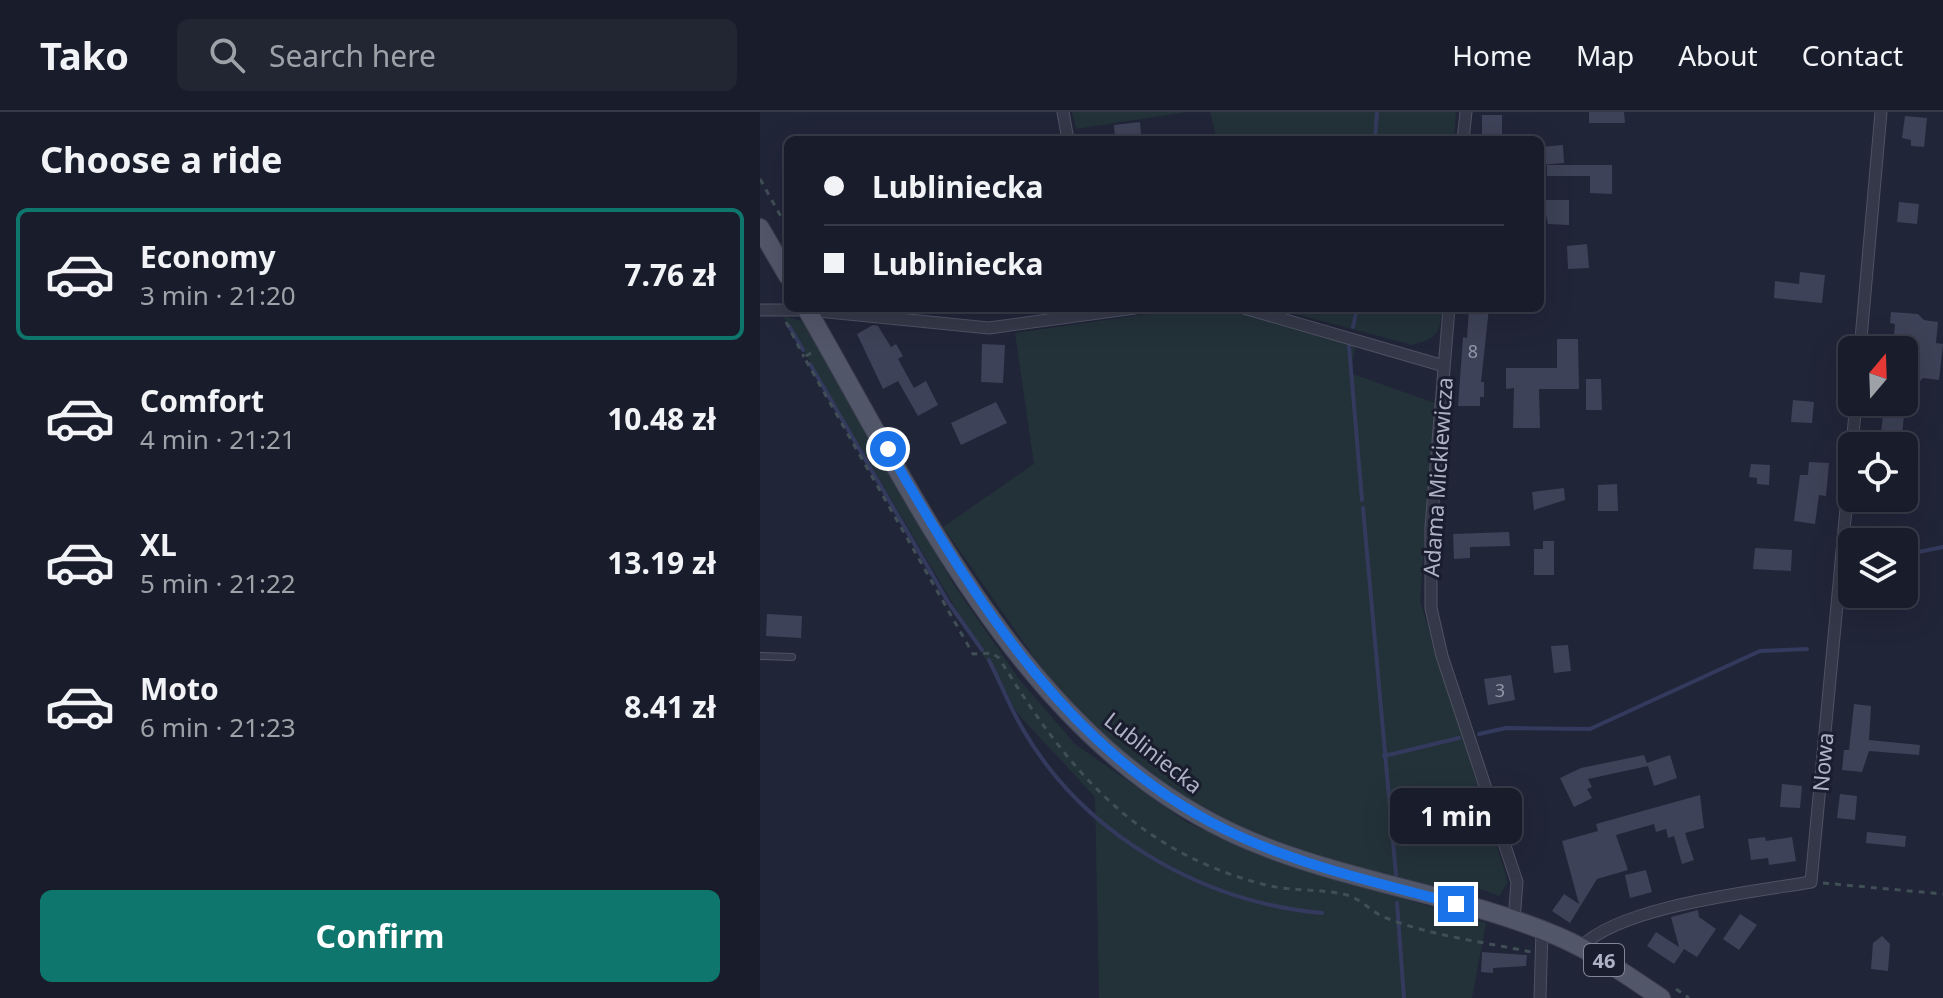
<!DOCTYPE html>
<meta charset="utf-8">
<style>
:root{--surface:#191c2a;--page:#222532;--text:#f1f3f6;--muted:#9fa1a8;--line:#373a47;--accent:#0f766e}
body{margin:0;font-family:"Noto Sans",sans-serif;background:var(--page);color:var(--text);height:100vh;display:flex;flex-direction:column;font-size:30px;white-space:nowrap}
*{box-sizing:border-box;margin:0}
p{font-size:26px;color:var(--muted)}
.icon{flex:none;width:44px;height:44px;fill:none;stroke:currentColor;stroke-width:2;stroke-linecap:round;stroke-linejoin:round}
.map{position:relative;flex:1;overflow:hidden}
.panel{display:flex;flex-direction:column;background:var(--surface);width:760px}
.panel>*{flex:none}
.banner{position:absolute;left:24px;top:24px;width:760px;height:176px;border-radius:12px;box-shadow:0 8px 32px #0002,0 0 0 2px var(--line);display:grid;align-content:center;height:176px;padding:0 40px;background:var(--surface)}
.needle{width:52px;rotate:19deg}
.fabs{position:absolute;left:1078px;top:224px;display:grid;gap:16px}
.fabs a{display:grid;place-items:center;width:80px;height:80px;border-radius:12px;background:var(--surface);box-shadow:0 8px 32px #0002,0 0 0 2px var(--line);font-size:40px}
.end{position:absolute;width:36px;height:36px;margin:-18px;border:10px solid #1a73e8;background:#fff;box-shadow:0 0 0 4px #fff}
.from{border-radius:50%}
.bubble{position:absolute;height:56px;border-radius:12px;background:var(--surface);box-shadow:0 8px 32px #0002,0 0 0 2px var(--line);font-size:26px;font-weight:700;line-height:56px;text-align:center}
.banner b{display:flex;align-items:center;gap:28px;height:76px;font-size:30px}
.banner b+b{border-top:2px solid var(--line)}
.banner i{width:20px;height:20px;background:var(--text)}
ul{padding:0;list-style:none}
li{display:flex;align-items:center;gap:24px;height:132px;margin:0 16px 12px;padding:0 24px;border:4px solid transparent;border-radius:12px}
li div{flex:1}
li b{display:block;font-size:30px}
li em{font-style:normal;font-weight:700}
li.active{border-color:var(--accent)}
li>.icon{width:72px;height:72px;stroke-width:1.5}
h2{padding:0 40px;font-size:36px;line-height:96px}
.primary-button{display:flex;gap:16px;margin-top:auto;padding:16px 40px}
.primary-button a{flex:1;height:92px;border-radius:12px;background:var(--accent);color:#fff;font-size:32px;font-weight:700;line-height:92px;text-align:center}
header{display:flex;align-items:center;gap:48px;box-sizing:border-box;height:112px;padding:0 40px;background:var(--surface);border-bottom:2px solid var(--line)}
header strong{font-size:38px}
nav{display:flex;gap:44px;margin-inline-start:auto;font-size:28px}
.search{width:560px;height:72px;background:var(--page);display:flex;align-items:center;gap:20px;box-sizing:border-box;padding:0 28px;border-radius:12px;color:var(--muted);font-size:30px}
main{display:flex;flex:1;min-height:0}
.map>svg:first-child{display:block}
.green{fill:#233139}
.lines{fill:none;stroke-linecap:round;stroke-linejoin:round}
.stream{stroke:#333a5d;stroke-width:4}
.building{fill:#3d4258}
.lane-casing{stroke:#4f5263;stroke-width:8}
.street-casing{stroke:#4f5263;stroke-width:13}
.primary-casing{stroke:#3e4152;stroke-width:20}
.path{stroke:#404e56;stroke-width:3;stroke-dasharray:6 6;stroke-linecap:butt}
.lane{stroke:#343848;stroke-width:6}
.street{stroke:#343848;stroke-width:11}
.primary{stroke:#525669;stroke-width:18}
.route{stroke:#1a73e8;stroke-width:10}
.labels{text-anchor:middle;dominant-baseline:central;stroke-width:6;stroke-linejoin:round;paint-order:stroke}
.number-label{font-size:18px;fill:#9296aa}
.shield{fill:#1a1d2d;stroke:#828597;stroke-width:2}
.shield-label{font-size:20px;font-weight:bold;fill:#afb2c5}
.street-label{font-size:22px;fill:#afb2c5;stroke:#1a1d2d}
</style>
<header>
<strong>Tako</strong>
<div class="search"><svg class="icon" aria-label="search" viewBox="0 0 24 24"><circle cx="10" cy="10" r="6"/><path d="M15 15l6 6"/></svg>Search here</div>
<nav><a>Home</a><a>Map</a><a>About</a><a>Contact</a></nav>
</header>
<main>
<section class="panel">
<h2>Choose a ride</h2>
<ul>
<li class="active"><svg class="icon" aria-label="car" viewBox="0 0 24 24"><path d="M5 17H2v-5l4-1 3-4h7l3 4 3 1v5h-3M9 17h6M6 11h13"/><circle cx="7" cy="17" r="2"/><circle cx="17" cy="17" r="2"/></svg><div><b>Economy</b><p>3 min · 21:20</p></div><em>7.76 zł</em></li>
<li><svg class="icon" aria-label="car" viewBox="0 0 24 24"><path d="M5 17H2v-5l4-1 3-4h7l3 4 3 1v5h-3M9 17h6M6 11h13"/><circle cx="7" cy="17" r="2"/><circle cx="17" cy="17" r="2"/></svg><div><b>Comfort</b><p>4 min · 21:21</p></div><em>10.48 zł</em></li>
<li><svg class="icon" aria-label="car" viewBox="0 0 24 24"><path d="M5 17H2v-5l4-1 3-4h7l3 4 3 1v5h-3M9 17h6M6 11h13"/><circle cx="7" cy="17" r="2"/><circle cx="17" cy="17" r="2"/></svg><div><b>XL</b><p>5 min · 21:22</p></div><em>13.19 zł</em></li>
<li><svg class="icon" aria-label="car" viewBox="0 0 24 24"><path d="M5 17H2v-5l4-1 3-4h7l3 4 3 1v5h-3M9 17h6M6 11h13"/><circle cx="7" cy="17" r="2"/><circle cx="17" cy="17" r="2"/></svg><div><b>Moto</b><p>6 min · 21:23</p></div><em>8.41 zł</em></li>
</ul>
<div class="primary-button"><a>Confirm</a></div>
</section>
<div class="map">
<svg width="1183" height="886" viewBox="0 0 1183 886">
<rect width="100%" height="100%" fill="#212538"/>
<path class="green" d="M312,0H427L316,17Z
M450,0H696L694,28H457Z
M431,196L485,202L596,234L590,261L675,291L660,489L748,770L739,784L710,773L661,774L555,746L468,714L366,646L335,615L285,561L183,415L274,352L255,221Z
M513,196H682C680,222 678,226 652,233Z
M23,204L43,209L194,473L259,567L315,632L428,711L496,742L726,811L712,886H339L335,685L258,602Z"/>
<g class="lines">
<path class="stream" d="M615,28L617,0
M29,214L43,238
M593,215L597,196
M589,234L602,388
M50,252L188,490L222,538
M603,396L636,763
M1144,443L1183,435
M229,548C240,570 249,593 261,614C322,722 441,790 562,801
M719,622L746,616L830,617L1000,539L1047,537
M624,644L699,626
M637,791L644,886"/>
</g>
<path class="building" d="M829,0H864L865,11H829Z
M722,3H742V25H722Z
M1145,4L1167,6L1164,35L1151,34V28L1142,26Z
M380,10L381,22L355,25L354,13Z
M803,33L804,51L780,53L781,35Z
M787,53H852V82L830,81V64H787Z
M783,88H809V113L788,112Z
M1139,90L1159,92L1157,112L1137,110Z
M827,132L829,156L808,157L807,134Z
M1040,160L1065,163L1062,191L1014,186L1015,169L1039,172Z
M709,196H729L721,270H724V285H720V294H698L703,225L707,226Z
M1131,200L1158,202L1164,208L1178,210L1176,231L1183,232L1179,268L1163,266L1158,271L1144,265V234L1139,233L1140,223L1134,222L1135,212L1130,211Z
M113,213L118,214L131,235L136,232L143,244L138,247L154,276L166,269L178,293L158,304L138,269L123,277L97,222Z
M797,227H818L819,277H779L780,316H753L754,276L746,277V256H797Z
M222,232L245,233L243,271L221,270Z
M826,267H841L842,298H826Z
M1033,288L1054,290L1052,311L1031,310Z
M236,290L247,311L201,333L191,311Z
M1123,301L1144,303L1141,334L1120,333Z
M1049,350L1069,351L1066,384L1059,383L1055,412L1034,409L1040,363H1048Z
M991,352L1010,353L1009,373L997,372V366L989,365Z
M857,372L858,399H838V373Z
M804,376L805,388L774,398L772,380Z
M749,420L750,434L710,435V446L694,447L693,422Z
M783,429H794V463H774V437H783Z
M995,436L1032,438L1031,459L993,457Z
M7,502L42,504L41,526L6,524Z
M808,533L811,559L794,561L791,534Z
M751,563L755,588L728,593L724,567Z
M1094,592L1111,594L1109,628L1160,633L1159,643L1109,639L1102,660L1082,658L1084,638H1089Z
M884,643L888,654L828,667L832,675L827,677L832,686L814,695L800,666L821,656Z
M910,643L917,666L894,674L887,651Z
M1022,672L1042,674L1040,696L1020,695Z
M1080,682L1097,684L1095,708L1077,706Z
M940,683L944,716L925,721L934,748L922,752L914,724L908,726L906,717L896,720L894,712L856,723L868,758L837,767L810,811L792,799L804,782L819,792L802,729L838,719L836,712Z
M1107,720L1146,724L1145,735L1106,731Z
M1005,725L1006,729L1032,725L1036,749L1009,753L1008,746L991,748L988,727Z
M886,758L892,780L870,786L865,763Z
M938,798L939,805L956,817L937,845L924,837L914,852L887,834L896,820L919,835L911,805Z
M980,802L997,813L979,838L963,827Z
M1122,824L1130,832L1128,859L1111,857L1113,831Z
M722,840L767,843L766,854L733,856V861L721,860Z"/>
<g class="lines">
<g class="lane-casing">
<path id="lane" d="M0,544L32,545"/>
</g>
<g class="street-casing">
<path id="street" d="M303,0L308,28
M703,28L706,0
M484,196L684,254
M689,196L671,415V496L682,544L757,770L754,808
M0,198H48L229,216L375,196
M1100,238L1121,0
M821,835C861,794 992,780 1051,770L1096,290
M780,886L782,818"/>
</g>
<g class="primary-casing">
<path id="primary" d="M0,116L28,164
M46,196C163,398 273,648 508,736C602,772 705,785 797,824C835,840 868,864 901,886"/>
</g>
<path class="path" d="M0,67L28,117
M26,210L44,245
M51,241L44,245L213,542L232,541L239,546C306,655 373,738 502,772C530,780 559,776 587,783C603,788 613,802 629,807C673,824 724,830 771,840
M1063,771L1183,782
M916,877L929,886"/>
<use href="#lane" class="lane"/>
<use href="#street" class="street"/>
<use href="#primary" class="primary"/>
</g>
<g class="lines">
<path class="route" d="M128,337C216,490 313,650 481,725C549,756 624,772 696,792"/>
</g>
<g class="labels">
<g class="number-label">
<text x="713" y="239">8</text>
<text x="740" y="578">3</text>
</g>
<rect class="shield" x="824" y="832" width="40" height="32" rx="6"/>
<g class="shield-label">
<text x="844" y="848">46</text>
</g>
<g class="street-label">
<text transform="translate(677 365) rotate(-86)">Adama Mickiewicza</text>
<text transform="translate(394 640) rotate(38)">Lubliniecka</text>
<text transform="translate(1062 650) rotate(-85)">Nowa</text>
</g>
</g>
</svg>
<div class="fabs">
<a><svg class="needle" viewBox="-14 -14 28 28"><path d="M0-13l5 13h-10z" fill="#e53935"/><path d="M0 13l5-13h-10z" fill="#9fa1a8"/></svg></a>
<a><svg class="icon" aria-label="locate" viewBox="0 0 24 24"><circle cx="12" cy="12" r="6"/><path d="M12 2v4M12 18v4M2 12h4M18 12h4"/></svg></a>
<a><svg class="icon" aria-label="layers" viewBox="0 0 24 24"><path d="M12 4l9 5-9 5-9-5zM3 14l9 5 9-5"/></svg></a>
</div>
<i class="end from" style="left:128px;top:337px"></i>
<i class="end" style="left:696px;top:792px"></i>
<div class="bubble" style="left:630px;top:676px;width:132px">1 min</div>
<div class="banner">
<b><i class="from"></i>Lubliniecka</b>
<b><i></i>Lubliniecka</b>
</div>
</div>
</main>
